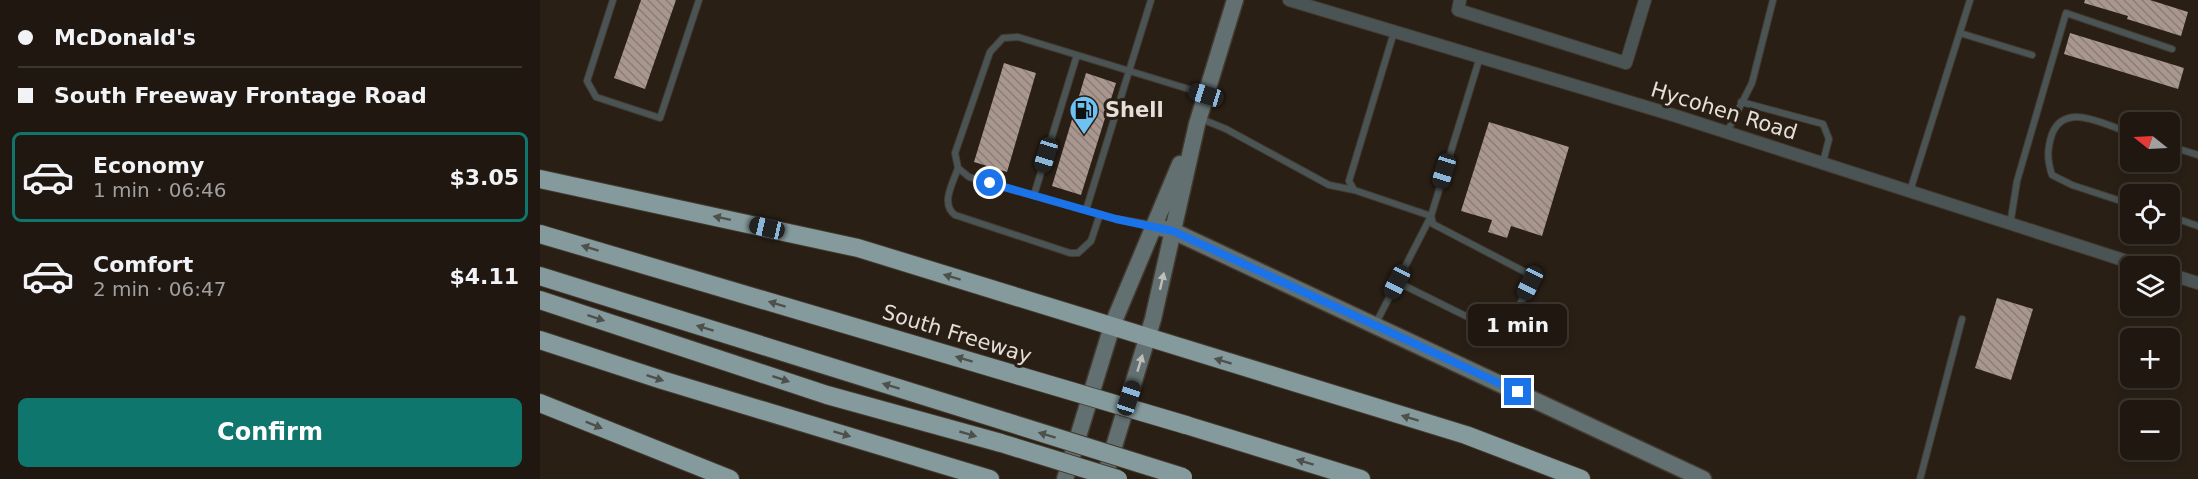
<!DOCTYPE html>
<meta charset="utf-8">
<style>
:root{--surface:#1f1710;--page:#2c241e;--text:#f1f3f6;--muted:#a19f9f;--line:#3c3630;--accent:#0f766e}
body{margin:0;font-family:"DejaVu Sans",sans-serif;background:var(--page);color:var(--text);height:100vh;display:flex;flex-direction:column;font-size:22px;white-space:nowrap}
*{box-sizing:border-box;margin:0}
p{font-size:20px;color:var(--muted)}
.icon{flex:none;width:33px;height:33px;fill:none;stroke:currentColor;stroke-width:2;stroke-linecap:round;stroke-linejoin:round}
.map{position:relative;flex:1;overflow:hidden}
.side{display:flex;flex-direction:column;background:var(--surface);width:540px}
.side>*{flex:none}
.hud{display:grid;align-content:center;height:132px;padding:0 18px;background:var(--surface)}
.needle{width:39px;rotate:288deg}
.fabs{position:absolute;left:1580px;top:112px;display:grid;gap:12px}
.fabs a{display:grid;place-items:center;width:60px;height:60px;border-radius:9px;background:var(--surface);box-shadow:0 3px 9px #0003,0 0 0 2px var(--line);font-size:30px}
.end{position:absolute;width:27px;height:27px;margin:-14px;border:8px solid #1a73e8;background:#fff;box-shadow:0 0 0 3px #fff}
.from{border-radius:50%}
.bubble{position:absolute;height:42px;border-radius:9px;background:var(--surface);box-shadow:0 3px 9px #0003,0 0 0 2px var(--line);font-size:20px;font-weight:700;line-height:42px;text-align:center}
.car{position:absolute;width:18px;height:36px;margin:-18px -9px;border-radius:8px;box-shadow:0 0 4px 2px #0007;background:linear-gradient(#222 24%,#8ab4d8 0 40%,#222 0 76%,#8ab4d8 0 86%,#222 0)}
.hud b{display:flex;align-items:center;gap:21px;height:57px;font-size:22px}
.hud b+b{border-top:2px solid var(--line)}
.hud i{width:15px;height:15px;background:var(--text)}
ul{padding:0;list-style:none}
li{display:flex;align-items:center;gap:18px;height:90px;margin:0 12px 9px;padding:0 6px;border:3px solid transparent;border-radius:9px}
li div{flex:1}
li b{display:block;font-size:22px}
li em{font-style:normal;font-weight:700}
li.on{border-color:var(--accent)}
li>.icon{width:54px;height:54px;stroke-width:1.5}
.primary-button{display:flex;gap:12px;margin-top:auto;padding:12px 18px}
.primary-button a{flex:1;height:69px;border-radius:9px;background:var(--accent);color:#fff;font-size:24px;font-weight:700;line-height:69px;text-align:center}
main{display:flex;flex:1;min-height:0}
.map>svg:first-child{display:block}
.building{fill:url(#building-back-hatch)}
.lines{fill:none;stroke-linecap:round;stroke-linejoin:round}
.lane-casing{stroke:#433a30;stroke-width:8}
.street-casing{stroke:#433a30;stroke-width:14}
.secondary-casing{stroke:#433a30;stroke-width:19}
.highway-casing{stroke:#433a30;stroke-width:20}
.lane{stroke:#4b5454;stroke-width:6}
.street{stroke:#4b5454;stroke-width:12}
.secondary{stroke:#637071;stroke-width:16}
.highway{stroke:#859a9c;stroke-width:18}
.highway-bridge-casing{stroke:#433a30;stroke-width:20;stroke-linecap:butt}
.highway-bridge{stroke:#859a9c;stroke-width:18}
.oneway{fill:#4e504b}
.oneway2{fill:#bfbdb9}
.route{stroke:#1a73e8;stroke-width:8}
.labels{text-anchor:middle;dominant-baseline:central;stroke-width:6;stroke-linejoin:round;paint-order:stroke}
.poi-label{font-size:21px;font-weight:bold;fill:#e6ded8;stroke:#291f15;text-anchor:start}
.street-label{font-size:21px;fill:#e6ded8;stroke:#291f15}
</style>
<main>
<section class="side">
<div class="hud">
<b><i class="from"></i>McDonald's</b>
<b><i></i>South Freeway Frontage Road</b>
</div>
<ul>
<li class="on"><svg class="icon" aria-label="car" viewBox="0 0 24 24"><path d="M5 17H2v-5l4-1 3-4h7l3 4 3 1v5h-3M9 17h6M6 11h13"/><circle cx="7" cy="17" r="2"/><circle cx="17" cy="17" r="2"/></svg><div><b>Economy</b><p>1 min · 06:46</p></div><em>$3.05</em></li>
<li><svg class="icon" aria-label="car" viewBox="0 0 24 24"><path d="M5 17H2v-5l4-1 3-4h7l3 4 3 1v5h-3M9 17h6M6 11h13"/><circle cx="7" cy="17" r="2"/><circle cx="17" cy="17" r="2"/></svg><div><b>Comfort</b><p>2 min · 06:47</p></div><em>$4.11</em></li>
</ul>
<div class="primary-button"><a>Confirm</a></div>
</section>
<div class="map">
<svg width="1658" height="479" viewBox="0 0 1658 479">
<defs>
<pattern id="building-back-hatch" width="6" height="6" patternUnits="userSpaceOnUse" patternTransform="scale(1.5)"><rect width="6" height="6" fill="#a8968f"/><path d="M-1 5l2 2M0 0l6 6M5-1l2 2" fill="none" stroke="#8a7d78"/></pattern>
</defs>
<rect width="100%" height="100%" fill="#291f15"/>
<path class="building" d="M101,0H136L105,89L74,78Z
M1545,0H1610L1648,12L1641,36L1587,19L1588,16L1544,3Z
M1530,33L1644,68L1638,89L1524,54Z
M464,63L496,73L467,172L434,162Z
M546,73L576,83L541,195L512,186Z
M949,122L1029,147L1002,236L971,226L967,238L948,232L952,220L921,211Z
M1457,298L1493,309L1471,380L1435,368Z"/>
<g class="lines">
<g class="lane-casing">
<path id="lane" d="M73,0L47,81L56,97L120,118L159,0
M854,32L809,181L814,190L891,216L893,224L987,273L990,283L969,328L956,331L857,282
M1420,33L1492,55
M1201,102L1283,124L1289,139L1283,162
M659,118L686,129L789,185L814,190
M1187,132L1212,83L1233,0
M1590,133C1566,125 1525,101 1512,134C1507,149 1507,160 1512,175L1532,185L1590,204
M1629,146L1658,155
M418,168C413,183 400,204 415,215L530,253H538L551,241L560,214
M1370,191L1430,0
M494,195L537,55
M546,210L611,0
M1629,216L1658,226
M613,225L576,219L429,177L418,168L415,153L450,52L463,38L478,37L665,94
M1470,225L1477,181L1526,13L1632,49
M835,325L891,216L940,57
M1380,479L1422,319"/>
</g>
<g class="street-casing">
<path id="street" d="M749,0L1133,115L1605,267
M920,0L918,10L1086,63L1105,0
M1629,274L1658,283"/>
</g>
<g class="secondary-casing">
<path id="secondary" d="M614,226L633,231L1163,479
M525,479L572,326L640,164
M564,479L613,319L657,124L695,0"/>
</g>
<g class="highway-casing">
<path id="highway" d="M0,179L318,248L926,435L1041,479
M0,234L480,376
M0,276L467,422
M0,300L287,395L461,443
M0,340L122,380L450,479
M0,403L190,479
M646,425L821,479"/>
</g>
<use href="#lane" class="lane"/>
<use href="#street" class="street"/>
<use href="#secondary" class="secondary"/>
<use href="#highway" class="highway"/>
<g class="highway-bridge-casing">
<path id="highway-bridge" d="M480,376L646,425
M467,422L643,477
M461,443L578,479"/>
</g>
<use href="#highway-bridge" class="highway-bridge"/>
</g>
<defs><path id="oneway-solid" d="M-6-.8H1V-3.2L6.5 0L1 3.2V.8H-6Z" transform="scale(1.5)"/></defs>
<g class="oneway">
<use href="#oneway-solid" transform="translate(182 218) rotate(-168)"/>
<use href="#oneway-solid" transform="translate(50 248) rotate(-163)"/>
<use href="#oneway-solid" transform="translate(412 277) rotate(-163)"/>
<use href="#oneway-solid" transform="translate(237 304) rotate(-163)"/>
<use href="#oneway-solid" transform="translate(56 318) rotate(18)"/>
<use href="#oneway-solid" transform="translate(165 328) rotate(-163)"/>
<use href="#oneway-solid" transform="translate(424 359) rotate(-163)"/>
<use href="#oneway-solid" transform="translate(683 361) rotate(-163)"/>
<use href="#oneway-solid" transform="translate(115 378) rotate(18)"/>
<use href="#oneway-solid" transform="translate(241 379) rotate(18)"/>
<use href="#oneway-solid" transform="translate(351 386) rotate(-163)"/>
<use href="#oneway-solid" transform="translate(870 418) rotate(-163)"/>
<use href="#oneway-solid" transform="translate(54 425) rotate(22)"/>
<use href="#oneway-solid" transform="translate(302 434) rotate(17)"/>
<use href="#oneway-solid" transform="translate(428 434) rotate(16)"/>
<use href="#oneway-solid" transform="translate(507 435) rotate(-163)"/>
<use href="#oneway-solid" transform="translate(765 462) rotate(-163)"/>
</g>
<g class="oneway2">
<use href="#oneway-solid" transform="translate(622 281) rotate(-77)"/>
<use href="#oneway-solid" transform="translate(600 363) rotate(-73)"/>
</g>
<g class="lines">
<path class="route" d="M450,183L576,219L633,231L978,392"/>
</g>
<defs>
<g id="fuel-pin" transform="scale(1.5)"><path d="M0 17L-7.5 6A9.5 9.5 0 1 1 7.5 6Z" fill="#6ec2f3" stroke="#291f15"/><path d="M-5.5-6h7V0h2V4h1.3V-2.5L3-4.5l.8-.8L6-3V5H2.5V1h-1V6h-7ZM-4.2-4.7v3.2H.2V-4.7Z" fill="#111"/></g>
</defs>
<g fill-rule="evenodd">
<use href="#fuel-pin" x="544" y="110"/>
</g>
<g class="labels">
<g class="poi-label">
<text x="565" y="110">Shell</text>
</g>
<g class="street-label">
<text transform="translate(1184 111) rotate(17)">Hycohen Road</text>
<text transform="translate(417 334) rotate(17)">South Freeway</text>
</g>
</g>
</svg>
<div class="fabs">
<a><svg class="needle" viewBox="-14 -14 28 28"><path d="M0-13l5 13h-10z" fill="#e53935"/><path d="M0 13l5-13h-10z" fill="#a19f9f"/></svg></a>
<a><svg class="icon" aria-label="locate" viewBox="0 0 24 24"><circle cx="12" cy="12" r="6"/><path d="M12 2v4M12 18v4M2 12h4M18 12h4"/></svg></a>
<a><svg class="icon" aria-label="layers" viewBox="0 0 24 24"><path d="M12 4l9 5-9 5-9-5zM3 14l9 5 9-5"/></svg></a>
<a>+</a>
<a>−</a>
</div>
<i class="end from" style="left:450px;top:183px"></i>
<i class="end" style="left:978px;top:392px"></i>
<div class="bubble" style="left:928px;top:304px;width:99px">1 min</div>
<i class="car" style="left:666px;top:95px;rotate:287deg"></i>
<i class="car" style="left:506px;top:155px;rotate:197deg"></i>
<i class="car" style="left:904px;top:171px;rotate:197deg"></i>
<i class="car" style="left:227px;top:228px;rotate:283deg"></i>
<i class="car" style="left:857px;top:282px;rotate:207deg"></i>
<i class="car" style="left:990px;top:283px;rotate:206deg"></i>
<i class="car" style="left:589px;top:398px;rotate:18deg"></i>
</div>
</main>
